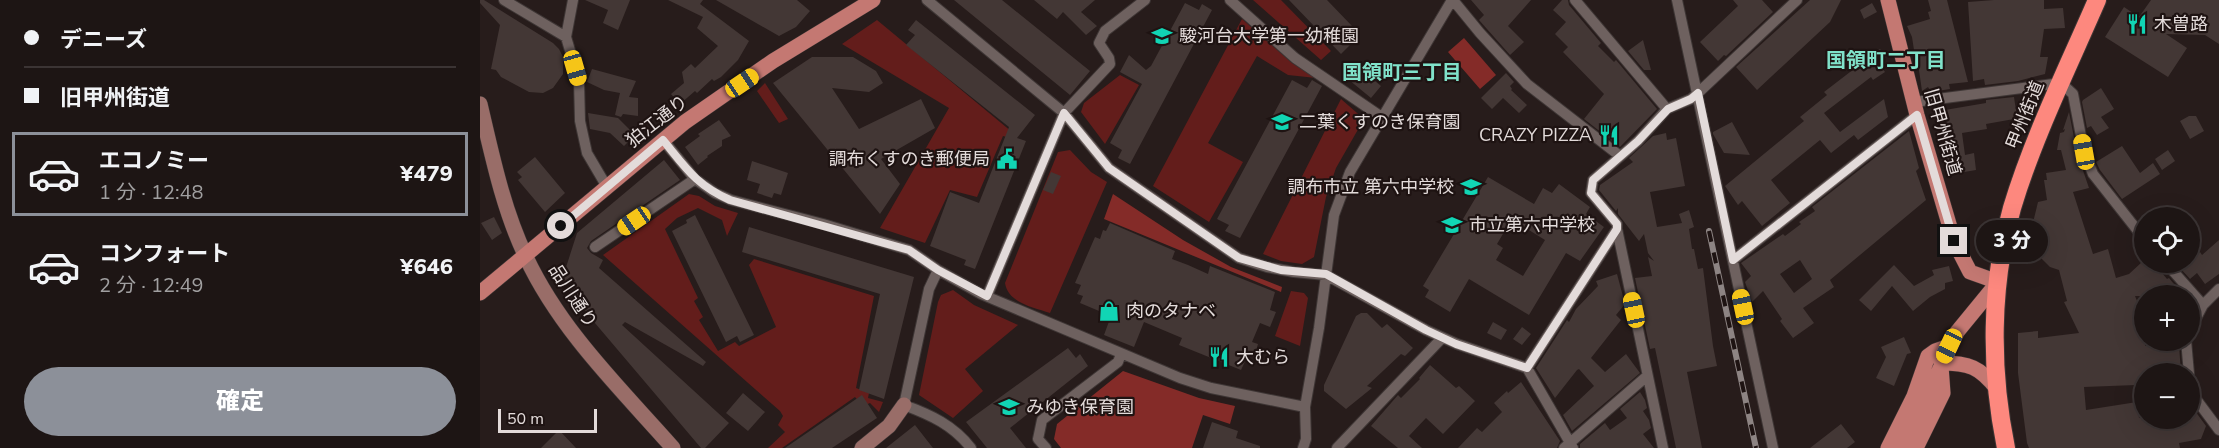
<!DOCTYPE html>
<html lang="ja">
<meta charset="utf-8">
<style>
:root{--surface:#1d1514;--page:#251e1d;--text:#f1f3f6;--muted:#a09fa0;--line:#3b3434;--accent:#8c9099}
body{margin:0;font-family:"Nunito Sans","Noto Sans JP",sans-serif;background:var(--page);color:var(--text);height:100vh;display:flex;flex-direction:column;font-size:22px;white-space:nowrap}
*{box-sizing:border-box;margin:0}
p{font-size:20px;color:var(--muted)}
.icon{flex:none;width:33px;height:33px;fill:none;stroke:currentColor;stroke-width:2;stroke-linecap:round;stroke-linejoin:round}
.map{position:relative;flex:1;overflow:hidden}
.drawer{display:flex;flex-direction:column;background:var(--surface);width:480px}
.drawer>*{flex:none}
.guide{display:grid;align-content:center;height:132px;padding:0 24px;background:var(--surface)}
.controls{position:absolute;left:1654px;top:207px;display:grid;gap:12px}
.controls a{display:grid;place-items:center;width:66px;height:66px;border-radius:50%;background:var(--surface);box-shadow:0 6px 24px #0002,0 0 0 2px var(--line);font-size:30px}
.scale{position:absolute;left:18px;bottom:15px;width:99px;box-sizing:border-box;padding-left:6px;border:3px solid #e3dbda;border-top:0;font-size:16px;line-height:21px;white-space:nowrap;color:#e3dbda;-webkit-text-stroke:4px #1e1312;paint-order:stroke}
.end{position:absolute;width:27px;height:27px;margin:-14px;border:8px solid #e3dbda;background:#111;box-shadow:0 0 0 3px #111}
.from{border-radius:50%}
.bubble{position:absolute;height:42px;border-radius:21px;background:var(--surface);box-shadow:0 6px 24px #0002,0 0 0 2px var(--line);font-size:20px;font-weight:800;line-height:42px;text-align:center}
.car{position:absolute;width:18px;height:36px;margin:-18px -9px;border-radius:8px;box-shadow:0 0 4px 2px #0007;background:linear-gradient(#f5c518 24%,#345 0 40%,#f5c518 0 76%,#345 0 86%,#f5c518 0)}
.guide b{display:flex;align-items:center;gap:21px;height:57px;font-size:22px}
.guide b+b{border-top:2px solid var(--line)}
.guide i{width:15px;height:15px;background:var(--text)}
ul{padding:0;list-style:none}
li{display:flex;align-items:center;gap:18px;height:84px;margin:0 12px 9px;padding:0 12px;border:3px solid transparent;border-radius:0px}
li div{flex:1}
li b{display:block;font-size:22px}
li em{font-style:normal;font-weight:800}
li.selected{border-color:var(--accent)}
li>.icon{width:54px;height:54px;stroke-width:1.5}
.primary-button{display:flex;gap:12px;margin-top:auto;padding:12px 24px}
.primary-button a{flex:1;height:69px;border-radius:36px;background:var(--accent);color:#fff;font-size:24px;font-weight:800;line-height:69px;text-align:center}
main{display:flex;flex:1;min-height:0}
.map>svg:first-child{display:block}
.green{fill:#631d1b}
.forest{fill:#842b28}
.building{fill:#433735;fill-rule:evenodd}
.lines{fill:none;stroke-linecap:round;stroke-linejoin:round}
.street-casing{stroke:#3e3635;stroke-width:12}
.secondary-casing{stroke:#3e3635;stroke-width:16}
.primary-casing{stroke:#3e3635;stroke-width:16}
.highway-casing{stroke:#3e3635;stroke-width:20}
.street{stroke:#6e615f;stroke-width:10}
.secondary{stroke:#996d68;stroke-width:15}
.primary{stroke:#c47872;stroke-width:15}
.highway{stroke:#fd887e;stroke-width:18}
.rail-casing{stroke:#8d8483;stroke-width:6}
.rail{stroke:#1e1312;stroke-width:4;stroke-dasharray:11;stroke-linecap:butt}
.route{stroke:#e3dbda;stroke-width:8}
.labels{text-anchor:middle;dominant-baseline:central;stroke-width:4.5;stroke-linejoin:round;paint-order:stroke}
.poi-label{font-size:18px;fill:#e3dbda;stroke:#1e1312;text-anchor:start}
.street-label{font-size:18px;fill:#e3dbda;stroke:#1e1312}
.neighbourhood-label{font-size:20px;font-weight:bold;fill:#80e2ca;stroke:#1e1312}
</style>
<main>
<section class="drawer">
<div class="guide">
<b><i class="from"></i>デニーズ</b>
<b><i></i>旧甲州街道</b>
</div>
<ul>
<li class="selected"><svg class="icon" aria-label="car" viewBox="0 0 24 24"><path d="M5 17H2v-5l4-1 3-4h7l3 4 3 1v5h-3M9 17h6M6 11h13"/><circle cx="7" cy="17" r="2"/><circle cx="17" cy="17" r="2"/></svg><div><b>エコノミー</b><p>1 分 · 12:48</p></div><em>¥479</em></li>
<li><svg class="icon" aria-label="car" viewBox="0 0 24 24"><path d="M5 17H2v-5l4-1 3-4h7l3 4 3 1v5h-3M9 17h6M6 11h13"/><circle cx="7" cy="17" r="2"/><circle cx="17" cy="17" r="2"/></svg><div><b>コンフォート</b><p>2 分 · 12:49</p></div><em>¥646</em></li>
</ul>
<div class="primary-button"><a>確定</a></div>
</section>
<div class="map">
<svg width="1739" height="448" viewBox="0 0 1739 448">
<rect width="100%" height="100%" fill="#271c1b"/>
<path class="green" d="M773,0H801L851,51L841,60Z
M762,19L812,63L836,78L808,75L777,56L728,143L763,162L729,222L673,186Z
M397,20L532,132L530,138L523,136L497,197L470,190L445,243L400,228L469,108L362,44Z
M640,75L659,85L625,144L601,112L604,103Z
M285,83L308,119L299,123L277,91Z
M861,99L884,119L856,168L846,197L834,257L822,264L801,261L783,254Z
M590,150L611,172L627,182L570,313C553,307 528,303 525,283L578,152Z
M209,194L219,196L235,206L258,213L247,236L242,220L218,208L197,218L185,229L218,298L214,301L223,317L219,320L238,351L255,342L259,346L296,327L269,265L274,259L394,296L376,388L389,393L388,398L403,402L399,412L390,403L383,406L375,397L302,448H288L305,432L298,425L303,416L300,411L123,255Z
M473,290L494,305L538,325L485,369L503,391L473,418L439,395L458,302L461,295Z
M811,291L824,293L828,298L820,346L795,336Z"/>
<path class="forest" d="M984,38L1016,75L1000,89L968,52Z
M633,194L703,240L751,267L802,287L801,292L624,219Z
M643,371L719,398L755,406L750,424L723,415L712,448H581L574,439L577,424Z"/>
<path class="building" d="M0,0H4L73,43L79,49L83,57V74L73,88L63,93L49,92L21,77L16,70L11,69L20,25L0,3Z
M105,0H150L138,30L123,23L128,10Z
M188,0H223L220,4L269,41L258,60L241,77L234,81L232,79L217,93L215,91L200,104L191,94L204,83L202,72L211,64L215,68L238,46L217,28L223,17Z
M236,0H317L330,11L316,27L299,36Z
M474,0H522L610,71L590,95Z
M554,0H615L601,12L617,26L606,35L583,12L577,19Z
M809,0H847L872,26L869,29L877,38L861,54Z
M991,0H1051L1028,26L1044,42L1030,55L999,20L1004,15Z
M1082,0H1088L1089,5L1121,43L1118,46L1134,62L1136,60L1177,109L1140,147L1104,119L1124,94L1083,52L1088,47L1075,34L1086,22L1073,10Z
M1253,0H1282L1293,12L1246,56L1244,55L1238,61L1220,42L1258,6Z
M1330,0H1361L1350,22L1277,90L1256,67Z
M1448,0H1467L1488,82L1469,84L1470,89L1451,92L1448,87L1442,91L1438,63H1436L1432,37L1427,26L1450,19L1448,12L1451,11Z
M1514,0H1564V9L1583,8L1585,28L1564,29L1560,57H1568L1565,74L1538,81L1505,85L1504,79L1493,81L1488,2Z
M1671,0H1739V44L1725,35L1686,34L1707,48L1688,77L1625,37L1644,7L1659,17Z
M705,3L719,10L722,4L732,10L650,164L638,158L642,150L630,143L662,84L640,72L649,55L666,70L671,66Z
M1392,3L1397,12L1384,19L1380,10Z
M436,20L555,115L537,138L546,141L495,269L484,265L486,260L450,246L470,192L499,203L529,127L426,45L435,35L428,30Z
M1163,40L1171,70H1164L1148,51Z
M1400,49L1406,57L1403,59L1407,65L1402,68L1405,72L1393,80L1391,77L1344,113L1360,132L1404,99L1408,117L1378,140L1374,135L1351,153L1340,140L1291,180L1310,203L1282,226L1262,201L1258,205L1245,186L1324,121L1320,117L1347,95L1344,92Z
M332,57H373L396,71L403,83L389,92L352,88L379,129L441,99L455,128L401,159L420,184L400,214L293,83Z
M873,63L901,86L891,98L863,75Z
M112,69L156,81L149,97L158,98V116L143,114L141,117L135,115L140,93L124,90L107,82Z
M1026,73L1034,82L1030,86L1032,89L1031,90L1047,105L1039,113L1023,98L1012,109L1001,98Z
M812,80L827,88L832,80L842,86L760,238L745,231L749,225L737,219Z
M1621,88L1634,109L1621,117L1629,128L1617,135L1611,126L1607,128L1602,102L1603,100Z
M1534,97L1537,117L1534,119L1506,124L1507,129L1482,133L1485,155L1494,153L1496,170L1467,175L1462,158H1467L1459,111L1506,103V100Z
M1589,112L1597,153L1609,188L1593,192L1613,254L1628,249L1636,278L1649,274L1662,262H1673L1687,279L1689,278L1698,289L1696,290L1701,296H1655L1660,308L1655,326H1665V346L1699,345L1701,373L1665,374V381L1656,382V385L1604,387L1606,410L1657,402L1659,418H1710V404L1726,426L1721,439L1699,443L1700,448H1549L1547,443L1538,373V333L1558,331V338L1599,333L1584,302L1587,301L1579,270L1570,267L1561,258L1554,244L1551,231L1558,202L1567,200L1564,180H1567L1566,173L1586,170L1581,150H1577L1580,133L1584,132L1585,129L1583,130Z
M108,113L138,118L155,135L144,146L130,133L110,129Z
M1709,116H1716L1724,131L1710,139L1700,121Z
M239,120L251,136L242,140V146L227,156L228,157L218,165L205,147L220,136L218,134Z
M1252,122L1270,155L1244,153L1233,134V132Z
M1429,131L1439,168L1436,171L1446,200L1350,280L1354,287L1323,308L1334,323L1313,338L1300,321L1302,319L1283,291L1272,302L1265,282L1271,276L1261,263L1303,234L1305,236L1321,224L1319,222L1335,211L1332,207ZM1320,260L1332,279L1314,293L1300,274Z
M1186,133L1187,140L1196,138L1205,186L1170,192L1177,227L1202,223L1199,214L1209,210L1214,227L1209,229L1212,249H1214L1218,269L1223,268L1233,346L1237,366L1207,372L1222,448H1196L1175,348L1170,349L1155,278L1172,276L1168,257L1174,261L1168,253L1164,234L1159,241L1138,214V208L1136,211L1119,190L1120,185L1153,162L1149,158L1173,136Z
M1642,146L1660,173L1673,163L1680,174L1642,199L1620,170L1616,162Z
M1688,150L1695,161L1682,170L1675,159Z
M55,157L85,193L65,212L38,180L42,177L37,172Z
M184,160L200,180L111,241L107,248L111,253L123,260L119,268L226,362L223,366L145,322L142,325L249,423L225,448H221L81,283L97,233Z
M272,161L308,173L301,195L294,193L292,198L277,193L280,184L267,180Z
M571,172L581,176L573,194L563,190Z
M1008,177L1054,204L1063,188L1072,193L1079,184L1110,207L1106,214L1124,227L1100,261L1086,253L1049,315L989,279L970,312L945,297L949,290L943,286ZM1030,222L1038,227L1039,224L1065,240L1043,276L1016,260L1023,248L1017,244Z
M215,215L274,335L260,342L257,336L246,342L192,231L207,223L206,220Z
M14,217L22,233L12,240L1,223Z
M630,223L695,251L692,259L708,265L728,274L730,266L795,292L790,310L796,312L790,327L780,323L772,342L778,344L774,357L768,355L761,370L699,345L702,338L664,322L654,347L624,335L631,316L600,303L603,296L597,294L601,285L595,283L615,237L620,239L623,230L626,231Z
M269,227L434,277L404,399L379,390L400,294L262,252Z
M1739,240V274L1725,284L1717,273L1710,279L1700,268L1710,262V260L1720,252L1722,255Z
M1414,265L1434,286L1454,275L1452,270L1469,266L1473,281L1465,283V289L1450,297L1433,311L1412,286L1391,311L1379,300Z
M1137,274L1145,304L1136,315L1141,320L1111,358L1125,372L1146,354L1160,373L1092,431L1083,415L1114,386L1099,369L1097,370L1075,398L1056,368L1087,320L1089,322L1096,309L1118,286L1116,281Z
M881,313H887L902,328L907,324L933,348L925,356L921,354L887,386L892,388L866,409L844,391V385L876,316Z
M1013,322L1027,330L1021,340L1007,333Z
M1042,327L1051,334L1042,345L1033,339Z
M1424,337L1431,353L1427,354L1414,386L1396,378L1406,357L1401,347Z
M588,348L596,358L600,354L608,366L530,428L546,448H507L486,422Z
M950,365L976,388L979,386L995,401L963,434L946,418L929,436L942,448H918L891,426L918,395L921,398L940,379L939,378Z
M1041,382L1080,441L1077,448H978L997,428L1002,432L1022,412L1014,403L1027,391L1028,393Z
M1160,392L1165,400L1167,408L1163,411L1169,420L1171,428L1163,434L1174,448H1100V444L1125,423L1130,430L1147,418L1140,409Z
M263,393L285,412L268,431L246,413Z
M382,395L397,418L352,448H305Z
M732,422L758,431L756,438L780,446V448H723Z
M1361,424L1375,442L1367,448H1330Z
M435,425L453,448H406Z
M79,430L96,448H61Z"/>
<g class="lines">
<g class="street-casing">
<path id="street" d="M24,0L86,37
M93,0L86,37L99,81L100,121L107,153L127,187
M447,0L584,113L629,168L759,258L787,267L814,272L846,275L946,330L977,344L1047,368L1137,229V224L1111,193L1113,180L1158,141L1187,109L1211,99L1218,93L1317,0
M750,0L815,58L903,118
M973,0L1000,33L1047,84L1140,156
M1095,0L1187,109
M1197,0L1293,448
M1434,102L1581,83L1593,94L1604,152L1613,174L1665,240
M183,140L215,179L235,193L251,200L343,224L429,250L458,270L501,294L700,378L731,388L825,407
M1137,229L1183,448
M115,247L215,179
M1253,260L1437,115
M1685,262L1723,305
M458,270L449,289L424,405C451,415 473,425 491,448
M507,296L584,113L630,64L629,58L619,43L625,31L665,0
M1710,330L1723,305L1739,289
M1706,340L1709,374
M1047,368L1093,448
M1710,391L1739,430
M566,448L558,439L562,420L638,362L641,354
M823,448L826,439L825,407L839,328L854,215L870,172L972,0
M857,448L962,338
M1084,448L1167,376"/>
</g>
<g class="secondary-casing">
<path id="secondary" d="M0,104C12,155 23,209 46,257C80,330 140,388 193,448
M382,448L409,426L424,405"/>
</g>
<g class="primary-casing">
<path id="primary" d="M1408,0L1437,115L1474,241L1490,272L1518,282L1477,332L1423,448
M0,293L205,122L293,61L393,0
M1461,363C1489,363 1500,367 1517,389
M1408,448L1434,396L1448,356L1455,351L1469,346
M1436,448L1463,393L1461,366"/>
</g>
<g class="highway-casing">
<path id="highway" d="M1526,448C1510,370 1510,285 1532,208C1553,138 1588,67 1617,0"/>
</g>
<use href="#street" class="street"/>
<use href="#secondary" class="secondary"/>
<use href="#primary" class="primary"/>
<use href="#highway" class="highway"/>
<g class="rail-casing">
<path id="rail" d="M1229,231L1276,448"/>
</g>
<use href="#rail" class="rail"/>
</g>
<g class="lines">
<path class="route" d="M81,226L183,140C206,168 216,185 250,200L429,250L458,270L507,296L584,113L629,168L759,258L801,270L846,274L946,330L976,344L1047,368L1137,229V224L1111,193L1113,180L1158,141L1188,109L1211,99L1218,93L1253,260L1437,115L1474,241"/>
</g>
<defs>
<g id="restaurant-bare" transform="scale(1.62)"><path d="M-5-6h1v4h1v-4h1v4h1v-4h1v5L-1.5 .5V6h-2V.5L-5-1ZM5-6V6H3V1.5H1.5Q1.5-4 5-6Z" fill="#11d5b4" stroke="#1e1312" stroke-width="2.5" paint-order="stroke"/></g>
<g id="school-bare" transform="scale(1.62)"><path d="M0-5L7-2L0 1L-7-2ZM-4 1L0 2.5L4 1V4Q0 6-4 4Z" fill="#11d5b4" stroke="#1e1312" stroke-width="2.5" paint-order="stroke"/></g>
<g id="civic-bare" transform="scale(1.62)"><path d="M-.6-6.5H3V-4.5H.6V-3L4-1V1h2V6H-6V1h2V-1L-.6-3ZM-1.2 2.5V6h2.4V2.5Z" fill="#11d5b4" stroke="#1e1312" stroke-width="2.5" paint-order="stroke"/></g>
<g id="shop-bare" transform="scale(1.62)"><path d="M-5-2.5h2.3a2.7 3.5 0 0 1 5.4 0H5L5.5 6h-11ZM-1.5-2.5h3a1.5 2.3 0 0 0-3 0Z" fill="#11d5b4" stroke="#1e1312" stroke-width="2.5" paint-order="stroke"/></g>
</defs>
<g fill-rule="evenodd">
<use href="#restaurant-bare" x="1657" y="24"/>
<use href="#school-bare" x="682" y="36"/>
<use href="#school-bare" x="802" y="122"/>
<use href="#restaurant-bare" x="1129" y="135"/>
<use href="#civic-bare" x="527" y="159"/>
<use href="#school-bare" x="991" y="187"/>
<use href="#school-bare" x="972" y="225"/>
<use href="#shop-bare" x="629" y="311"/>
<use href="#restaurant-bare" x="739" y="357"/>
<use href="#school-bare" x="529" y="407"/>
</g>
<g class="labels">
<g class="poi-label">
<text x="1674" y="24">木曽路</text>
<text x="699" y="36">駿河台大学第一幼稚園</text>
<text x="819" y="122">二葉くすのき保育園</text>
<text x="1112" y="135" text-anchor="end">CRAZY PIZZA</text>
<text x="510" y="159" text-anchor="end">調布くすのき郵便局</text>
<text x="974" y="187" text-anchor="end">調布市立 第六中学校</text>
<text x="989" y="225">市立第六中学校</text>
<text x="646" y="311">肉のタナベ</text>
<text x="756" y="357">大むら</text>
<text x="546" y="407">みゆき保育園</text>
</g>
<g class="street-label">
<text transform="translate(1545 115) rotate(-68)">甲州街道</text>
<text transform="translate(177 121) rotate(-38)">狛江通り</text>
<text transform="translate(1463 132) rotate(74)">旧甲州街道</text>
<text transform="translate(93 296) rotate(57)">品川通り</text>
</g>
<g class="neighbourhood-label">
<text x="1406" y="60">国領町二丁目</text>
<text x="922" y="72">国領町三丁目</text>
</g>
</g>
</svg>
<div class="controls">
<a><svg class="icon" aria-label="locate" viewBox="0 0 24 24"><circle cx="12" cy="12" r="6"/><path d="M12 2v4M12 18v4M2 12h4M18 12h4"/></svg></a>
<a>+</a>
<a>−</a>
</div>
<div class="scale">50 m</div>
<i class="end from" style="left:81px;top:226px"></i>
<i class="end" style="left:1474px;top:241px"></i>
<div class="bubble" style="left:1496px;top:220px;width:72px">3 分</div>
<i class="car" style="left:95px;top:68px;rotate:164deg"></i>
<i class="car" style="left:262px;top:83px;rotate:56deg"></i>
<i class="car" style="left:1604px;top:152px;rotate:350deg"></i>
<i class="car" style="left:154px;top:221px;rotate:236deg"></i>
<i class="car" style="left:1263px;top:307px;rotate:348deg"></i>
<i class="car" style="left:1154px;top:310px;rotate:348deg"></i>
<i class="car" style="left:1469px;top:346px;rotate:205deg"></i>
</div>
</main>
